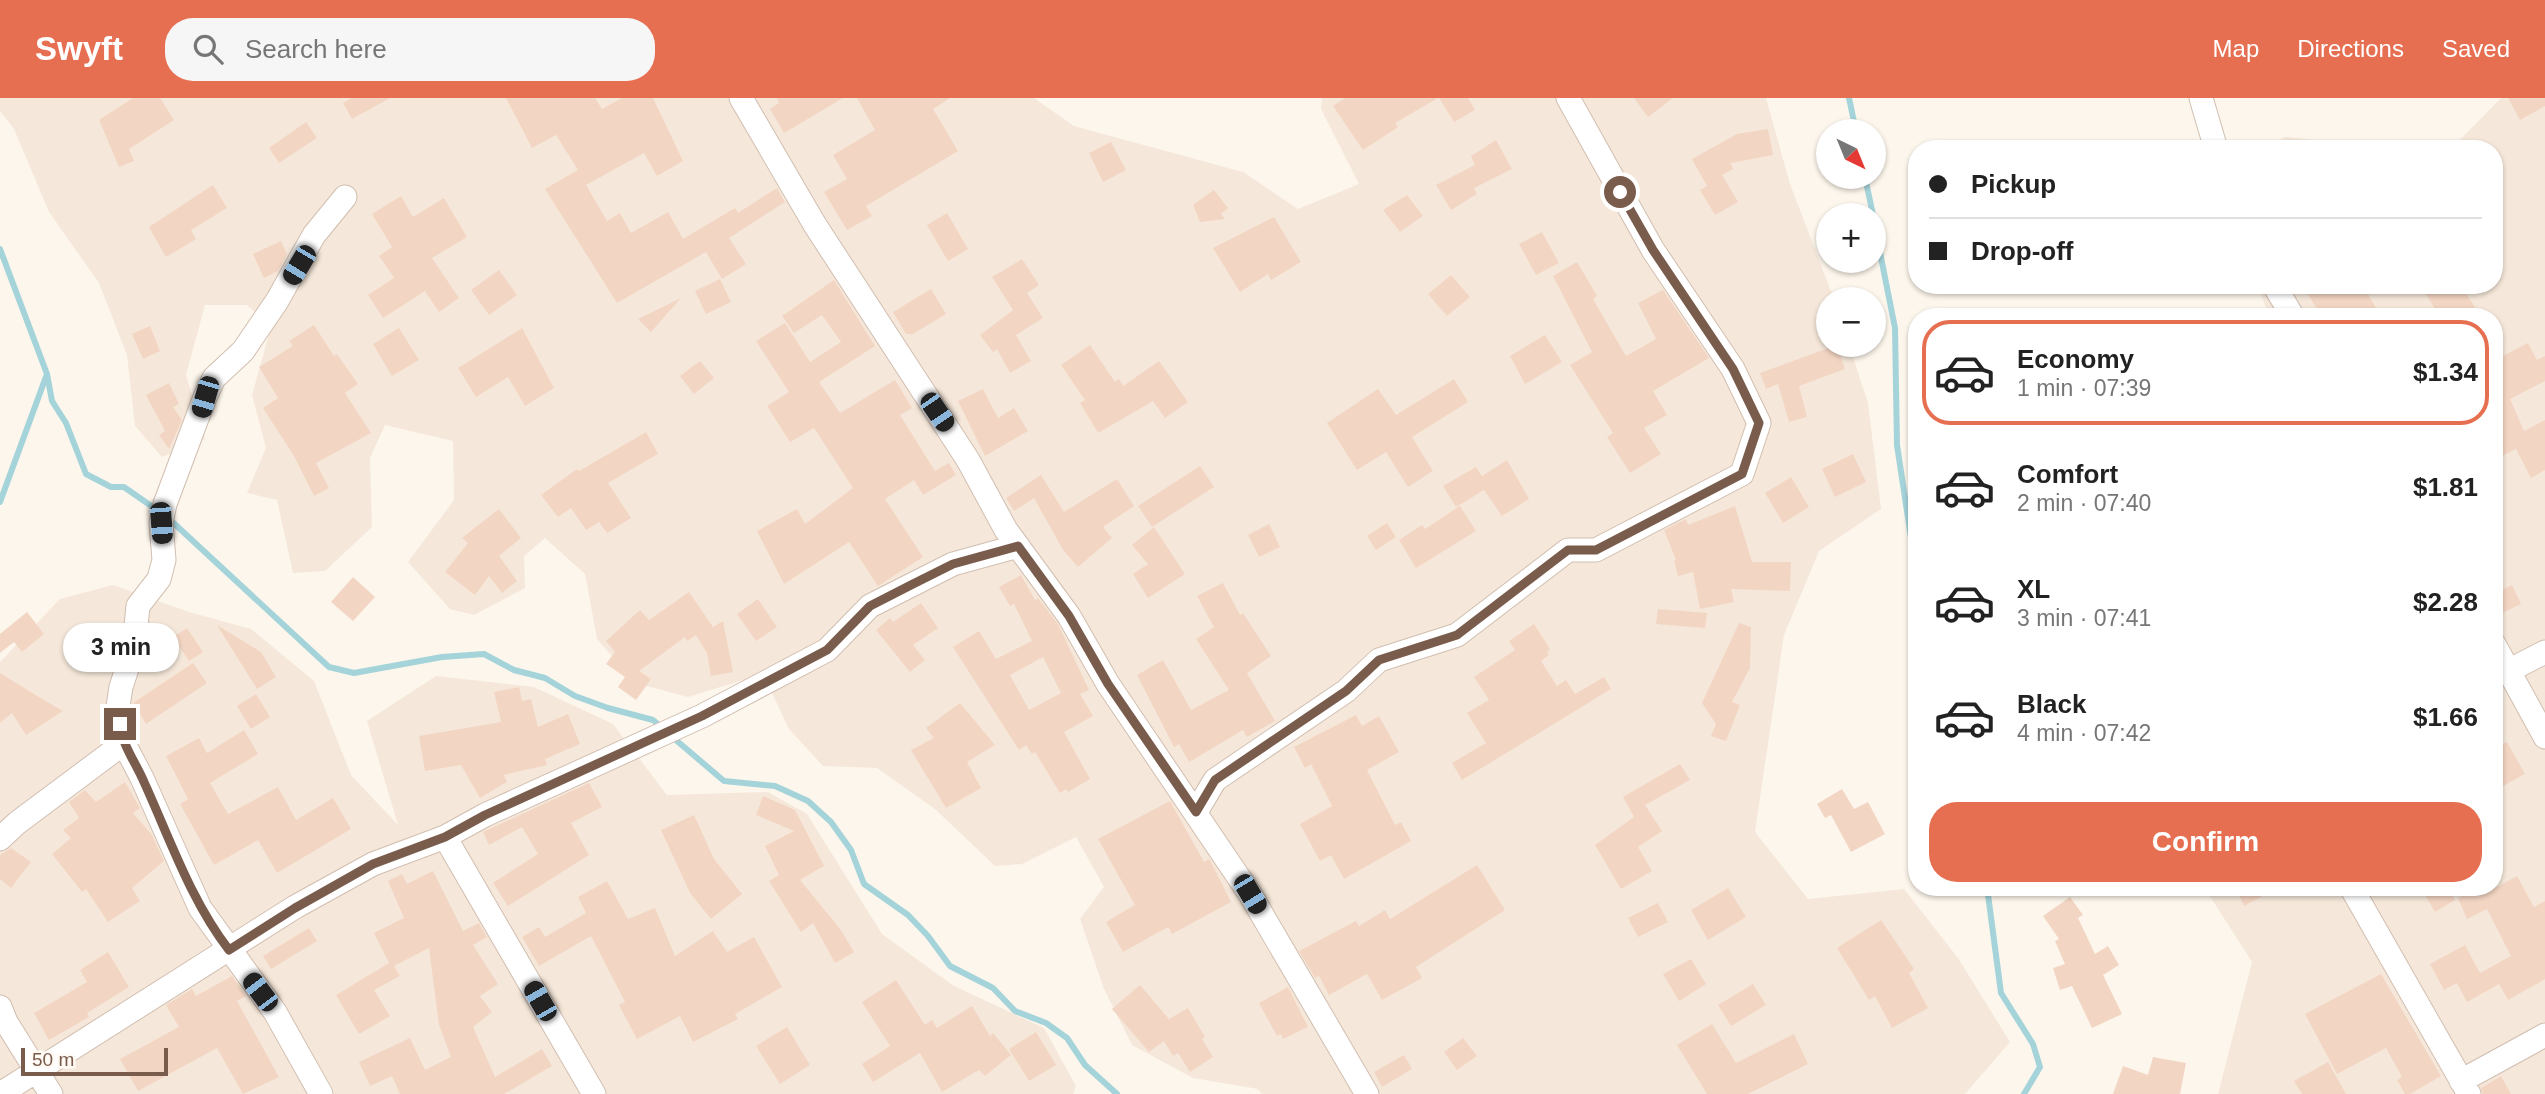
<!DOCTYPE html>
<meta charset="utf-8">
<style>
:root{--surface:#fff;--page:#f6f6f6;--text:#222;--muted:#767676;--line:#e0e0e0;--accent:#e76f51}
body{margin:0;font-family:Helvetica,sans-serif;background:var(--page);color:var(--text);height:100vh;display:flex;flex-direction:column;font-size:26px;white-space:nowrap}
*{box-sizing:border-box;margin:0}
p{font-size:23px;color:var(--muted)}
.icon{flex:none;width:38px;height:38px;fill:none;stroke:currentColor;stroke-width:2;stroke-linecap:round;stroke-linejoin:round}
.map{position:relative;flex:1;overflow:hidden}
.side{position:absolute;left:1908px;top:210px;width:595px;height:588px;display:flex;flex-direction:column;background:var(--surface);border-radius:28px;box-shadow:0 2px 5px #0004}
.side>*{flex:none}
.guide{position:absolute;left:1908px;top:42px;width:595px;height:154px;border-radius:28px;box-shadow:0 2px 5px #0004;display:grid;align-content:center;height:154px;padding:0 21px;background:var(--surface)}
.needle{width:46px;rotate:137deg}
.buttons{position:absolute;left:1816px;top:21px;display:grid;gap:14px}
.buttons a{display:grid;place-items:center;width:70px;height:70px;border-radius:50%;background:var(--surface);box-shadow:0 2px 5px #0004;font-size:35px}
.scale{position:absolute;left:21px;bottom:18px;width:147px;box-sizing:border-box;padding-left:7px;border:4px solid #7a5c4d;border-top:0;font-size:19px;line-height:24px;white-space:nowrap;color:#7a5c4d;-webkit-text-stroke:5px #fffaf3;paint-order:stroke}
.end{position:absolute;width:32px;height:32px;margin:-16px;border:9px solid #7a5c4d;background:#fff;box-shadow:0 0 0 4px #fff}
.from{border-radius:50%}
.bubble{position:absolute;height:49px;border-radius:24px;background:var(--surface);box-shadow:0 2px 5px #0004;font-size:23px;font-weight:800;line-height:49px;text-align:center}
.car{position:absolute;width:21px;height:42px;margin:-21px -10px;border-radius:9px;box-shadow:0 0 5px 2px #0007;background:linear-gradient(#222 24%,#8ab4d8 0 40%,#222 0 76%,#8ab4d8 0 86%,#222 0)}
.guide b{display:flex;align-items:center;gap:24px;height:66px;font-size:26px}
.guide b+b{border-top:2px solid var(--line)}
.guide i{width:18px;height:18px;background:var(--text)}
ul{padding:12px 0 0;list-style:none}
li{display:flex;align-items:center;gap:21px;height:105px;margin:0 14px 10px;padding:0 7px;border:4px solid transparent;border-radius:28px}
li div{flex:1}
li b{display:block;font-size:26px}
li em{font-style:normal;font-weight:800}
li.on{border-color:var(--accent)}
li>.icon{width:63px;height:63px;stroke-width:1.5}
.primary-button{display:flex;gap:14px;margin-top:auto;padding:14px 21px}
.primary-button a{flex:1;height:80px;border-radius:28px;background:var(--accent);color:#fff;font-size:28px;font-weight:800;line-height:80px;text-align:center}
header{display:flex;align-items:center;gap:42px;box-sizing:border-box;height:98px;padding:0 35px;background:var(--accent);color:#fff}
header strong{font-size:33px}
nav{display:flex;gap:38px;margin-inline-start:auto;font-size:24px}
.search{width:490px;height:63px;background:var(--page);display:flex;align-items:center;gap:18px;box-sizing:border-box;padding:0 24px;border-radius:28px;color:var(--muted);font-size:26px}
.map>svg:first-child{display:block}
.residential{fill:#f5e8da}
.lines{fill:none;stroke-linecap:round;stroke-linejoin:round}
.stream{stroke:#a5d3da;stroke-width:6}
.building{fill:#f3d5c3;fill-rule:evenodd}
.street-casing{stroke:#d1beb0;stroke-width:25}
.street{stroke:#fff;stroke-width:23}
.route{stroke:#7a5c4d;stroke-width:9}
</style>
<header>
<strong>Swyft</strong>
<div class="search"><svg class="icon" aria-label="search" viewBox="0 0 24 24"><circle cx="10" cy="10" r="6"/><path d="M15 15l6 6"/></svg>Search here</div>
<nav><a>Map</a><a>Directions</a><a>Saved</a></nav>
</header>
<div class="map">
<svg width="2545" height="996" viewBox="0 0 2545 996">
<rect width="100%" height="100%" fill="#fdf6ec"/>
<path class="residential" d="M0,0H1034L1074,28L1243,74L1298,111L1359,86L1321,11L1322,0H1766L1790,86L1834,201H1829V247H1849L1868,305L1881,411L1819,453L1784,537L1755,734L1808,801L1904,791L1958,860L2010,944L1965,996H1262L1258,991L1193,980L1132,947L1104,891L1080,821L1104,789L1076,739L1022,766L995,768L935,711L877,670L823,668L789,631L763,576L688,599L635,585L597,541L585,476L545,440L524,458L525,490L474,517L450,511L408,464L454,402L453,343L385,327L370,360L372,429L325,473L293,475L277,402L247,395L266,350L252,297L271,229L247,207H205L186,277L205,341L162,359L135,328L127,257L99,185L49,114L14,31L0,13Z
M2501,0H2545V996H2218L2252,864L2204,789H2494V219H2270L2257,187H2494V51H2451Z
M2285,39L2399,51H2265Z
M113,487L189,514L251,531L314,583L351,677L398,727L367,623L436,578L534,589L613,626L667,697L768,694L807,716L882,836L954,888L1044,930L1076,988L1073,996H0V564L60,501Z"/>
<g class="lines">
<path class="stream" d="M1849,0L1856,33
M1865,79L1873,117
M1874,124L1895,230L1897,347L1916,473
M0,151L47,276L0,404
M47,276L52,303L66,325L86,376L111,389H124L157,412
M166,418L329,569L354,575L442,559L484,556L514,572L545,580L575,598L608,610L653,622L661,629
M670,637L724,683L775,688L808,703L831,724L851,752L864,786L908,817L928,838L950,868L993,890L1015,913L1046,925L1067,940L1085,967L1117,996
M1987,789L2001,895L2033,946L2040,969L2024,996"/>
</g>
<path class="building" d="M133,0H160L174,22L129,51L134,63L119,69L99,22Z
M352,0H390L352,21L343,5Z
M506,0H595L602,11L622,0H653L683,63L657,78L644,55L586,87L607,123L620,115L631,135L668,114L683,141L735,110L738,115L777,90L785,104L729,140L746,166L722,181L706,154L617,205L545,91L578,72L556,37L532,50Z
M777,0H843L784,35L770,11L779,5Z
M857,0H950L933,11L958,53L866,108L872,118L847,132L824,94L847,81L833,57L875,32Z
M1345,0H1438L1395,25L1398,29L1363,52L1333,8Z
M1439,0H1468L1475,12L1454,24Z
M1634,0H1673L1648,19Z
M2508,0H2545V8L2520,22Z
M306,24L317,40L279,65L269,50Z
M1768,31L1773,57L1730,65L1733,71L1722,77L1738,104L1715,117L1700,92L1707,88L1692,61L1737,36Z
M1496,42L1512,71L1474,90L1477,96L1451,112L1436,87L1475,67L1471,58Z
M1111,44L1126,72L1103,84L1089,55Z
M213,87L227,110L191,132L196,141L166,159L149,129Z
M1214,92L1228,110L1221,116L1225,121L1200,124L1193,107Z
M1407,97L1423,118L1400,134L1383,112Z
M401,98L413,119L444,100L467,139L432,160L459,200L439,214L425,193L383,220L368,197L394,180L379,158L392,149L372,116Z
M947,115L968,151L948,163L927,127Z
M1274,119L1301,164L1271,182L1268,176L1240,194L1213,150Z
M1542,134L1559,165L1536,177L1519,146Z
M281,143L287,156L278,173L264,180L253,156Z
M1022,161L1039,187L1027,195L1043,220L1016,237L1031,263L1010,275L997,251L993,254L980,237L1013,212L992,179Z
M1577,164L1597,198L1593,201L1626,258L1656,241L1638,205L1663,192L1709,260L1653,293L1667,317L1644,330L1661,356L1630,375L1607,339L1613,335L1570,267L1592,254L1553,178Z
M499,172L517,197L489,217L471,192Z
M1451,177L1470,199L1447,218L1428,196Z
M720,181L731,204L706,216L695,193Z
M834,182L875,248L819,284L840,315L895,282L912,310L900,317L935,373L949,365L956,377L923,397L914,382L885,401L923,459L878,488L849,444L784,486L757,433L797,411L805,426L853,390L814,330L790,344L767,308L789,294L756,243L785,225L810,264L841,244L822,217L794,235L782,218Z
M2302,187H2363L2381,219H2322Z
M2433,187H2461L2476,211L2463,219H2440L2424,193Z
M931,191L946,216L913,236H906L893,214Z
M681,200L651,234L638,221Z
M314,227L334,258L337,256L358,286L345,295L371,335L316,365L329,390L314,398L294,358L263,310L278,300L259,269L293,248L289,243Z
M150,228L160,253L143,261L132,236Z
M399,230L419,262L392,278L373,246Z
M522,230L554,290L525,308L508,279L476,299L458,270Z
M1545,237L1562,264L1525,286L1510,258Z
M2528,245L2537,262L2545,258V283L2510,301L2524,333L2545,322V372L2531,380L2516,351L2494,362V265L2499,277L2502,275L2495,262Z
M1090,247L1115,284L1119,281L1123,288L1159,263L1188,304L1165,320L1153,303L1098,335L1080,305L1085,302L1061,267Z
M1837,247L1845,271L1799,288L1807,319L1789,324L1778,286L1766,291L1760,275Z
M700,263L714,280L694,296L680,278Z
M1454,281L1468,304L1412,339L1433,373L1408,389L1386,354L1357,372L1327,325L1378,291L1396,317Z
M169,285L179,306L173,309L182,322L169,351L159,337L165,333L146,297Z
M983,291L998,320L1014,310L1028,333L985,358L958,303Z
M646,334L658,356L608,385L631,420L607,435L599,424L586,432L571,410L558,419L541,397L577,371L579,373Z
M1853,356L1866,384L1835,399L1822,371Z
M1507,362L1529,401L1502,418L1484,392L1456,409L1443,388L1476,369L1482,378Z
M1200,368L1214,389L1152,429L1138,408Z
M1041,377L1064,414L1117,381L1134,408L1103,429L1112,440L1078,469L1063,452L1034,400L1014,413L1006,400Z
M1791,379L1809,409L1783,425L1765,395Z
M1460,408L1476,433L1416,470L1399,442L1422,427L1425,431Z
M1735,408L1752,464H1791L1790,493L1731,491L1734,504L1700,511L1693,474L1678,478L1674,462H1676L1664,432L1686,421L1688,427Z
M499,411L521,440L499,458L517,483L502,495L489,478L475,497L445,474L468,445L462,440Z
M1387,425L1396,439L1376,452L1367,438Z
M1269,426L1280,449L1259,459L1248,437Z
M1154,429L1185,476L1148,500L1133,476L1148,466L1132,447Z
M1021,477L1035,502L1038,500L1058,526L1089,592L1080,596L1093,618L1064,634L1090,681L1068,694L1066,691L1060,695L1035,654L1032,656L1026,647L1019,652L953,549L979,533L996,561L1032,543L1014,506L1010,508L999,489ZM1043,559L1061,595L1029,612L1010,577Z
M353,479L375,499L353,523L331,504Z
M1223,485L1240,517L1243,515L1271,558L1247,575L1275,623L1247,639L1243,632L1189,664L1179,646L1174,649L1137,577L1163,562L1191,612L1229,592L1196,541L1214,529L1197,498Z
M2512,487L2521,506L2494,519V496Z
M689,494L713,529L723,523L733,574L711,578L707,555L696,537L687,543L685,539L639,573L651,581L636,602L618,589L625,579L606,566L615,554L606,543L640,512L649,522Z
M758,501L777,529L756,543L737,516Z
M921,505L938,530L913,547L925,562L910,574L876,532L890,520L893,524Z
M1658,511L1707,515L1705,530L1656,526Z
M27,514L44,536L22,554L14,544L0,555V536Z
M1739,525L1751,529L1750,570L1732,604L1740,607L1726,643L1711,638L1716,626L1702,605Z
M1534,526L1550,551L1547,554L1549,557L1541,563L1557,588L1566,582L1575,596L1604,579L1611,591L1462,682L1452,665L1486,645L1467,615L1489,602L1474,579L1515,552L1509,543Z
M217,527L261,554L276,579L257,591Z
M187,530L203,554L189,563L173,539Z
M193,565L207,585L146,626L133,605Z
M0,575L34,596L63,613L26,637L12,615L0,625Z
M519,589L522,603L531,601L538,629L568,616L580,646L545,661L547,667L504,677L507,684L480,700L461,667L425,673L419,638L501,624L494,594Z
M256,596L270,619L251,631L237,608Z
M960,605L995,647L967,664L981,690L946,710L911,652L934,640L926,630Z
M1356,617L1362,628L1379,618L1399,654L1367,672L1395,727L1401,724L1411,743L1344,781L1331,757L1320,763L1300,726L1332,708L1311,666L1305,670L1294,649Z
M244,632L258,656L210,685L228,716L278,689L296,722L333,700L351,731L277,775L258,742L214,767L180,706L188,701L166,658L199,640L207,655Z
M2507,644L2525,676L2494,693V651Z
M1680,666L1690,682L1645,707L1662,733L1638,749L1652,773L1621,791L1595,747L1634,719L1623,699Z
M125,684L140,710L133,715L152,737L164,763L132,790L140,803L108,824L86,791L82,794L52,756L71,740L63,732L79,720L69,704L85,692L96,704Z
M589,685L602,709L571,725L589,757L508,808L493,785L538,756L522,729L489,747L483,734Z
M1842,691L1854,711L1868,704L1885,736L1851,754L1831,717L1825,720L1817,706Z
M763,698L795,712L824,768L800,782L841,832L854,854L835,865L813,825L801,834L769,783L779,777L765,748L794,733L756,717Z
M1170,703L1204,764L1209,761L1211,764L1231,804L1172,836L1168,829L1123,854L1106,824L1135,807L1098,741Z
M694,717L714,761L742,796L711,821L690,795L661,732Z
M11,750L31,764L11,790L0,781V757Z
M1477,767L1505,812L1416,869L1422,880L1382,902L1367,876L1329,897L1319,878L1315,880L1299,853L1356,823L1359,828L1385,812L1390,821Z
M433,773L463,833L479,825L487,839L473,847L498,886L480,898L492,914L473,929L495,979L542,951L552,968L504,996H400L392,978L370,988L359,964L410,940L425,972L451,959L439,927L429,850L394,868L400,878L374,892L390,918L359,936L336,897L389,865L374,835L404,820L388,783L402,776L407,786Z
M2517,778L2534,809L2545,803V881L2508,902L2499,886L2467,904L2457,885L2444,892L2430,866L2465,847L2480,875L2511,858L2487,811L2467,821L2458,800L2481,789H2497Z
M607,783L628,821L655,810L675,858L713,833L727,854L754,839L782,889L735,916L738,921L693,944L680,918L637,941L619,907L625,904L591,838L539,868L522,839L539,829L545,839L586,815L578,799Z
M2235,789H2280L2244,808Z
M2438,789H2447L2455,802L2435,814L2425,797Z
M1728,790L1746,819L1708,842L1691,812Z
M2070,799L2083,817L2078,820L2095,856L2108,848L2119,867L2103,877L2122,916L2092,930L2072,888L2060,892L2053,870L2065,866L2055,843L2059,841L2043,818Z
M1658,805L1668,824L1638,839L1628,820Z
M1881,822L1914,871L1909,875L1928,910L1892,930L1875,898L1869,902L1837,850Z
M309,830L317,843L271,871L263,858Z
M108,854L129,889L87,915L89,919L49,942L34,915L87,884L80,872Z
M1691,861L1706,886L1679,903L1663,876Z
M2381,876L2441,978L2410,996H2405L2397,982L2402,979L2386,950L2337,976L2305,916Z
M232,878L246,898L237,903L279,979L243,996L217,950L138,993L120,961L179,929L166,907L192,891L196,898Z
M896,882L925,927L932,922L937,930L972,908L990,938L993,935L1011,957L985,978L979,972L942,994L920,955L873,984L862,966L890,948L862,904Z
M1753,886L1766,907L1731,928L1718,907Z
M1140,887L1169,921L1188,910L1205,939L1202,941L1213,959L1190,974L1178,955L1173,958L1164,943L1149,954L1112,911Z
M1288,889L1308,929L1283,941L1281,936L1277,938L1259,905Z
M1712,926L1736,965L1794,936L1808,966L1748,996H1707L1677,947Z
M787,929L810,967L780,986L756,948Z
M1036,934L1056,967L1029,983L1009,951Z
M1463,940L1477,958L1457,972L1444,954Z
M1404,957L1412,971L1382,989L1374,974Z
M2153,959L2186,965L2180,996H2113L2123,968L2148,977Z
M2328,964L2346,996H2302L2294,983Z
M2501,978L2511,996H2483L2481,990Z"/>
<g class="lines">
<g class="street-casing">
<path id="street" d="M741,0L815,127L968,362L1006,432L1069,518L1108,586L1250,796L1367,996
M2201,0L2216,51
M2274,187L2293,219
M2494,546L2545,639
M2510,572L2545,554
M1196,714L1215,682L1346,593L1379,562L1457,537L1568,452H1596L1742,376L1759,325L1733,271L1653,152L1568,0
M445,739L594,996
M0,741L17,725L124,645
M2351,789L2469,996
M0,909L6,924L51,996
M2461,983L2545,937
M0,996L295,809L373,766L445,739L485,717L702,618L827,552L870,508L953,466L1018,448
M321,996L275,914L200,810L142,680L121,640L118,608L121,589L134,549L138,508L159,481L164,462L161,425L165,406L205,299L214,280L243,253L277,203L314,137L345,99"/>
</g>
<use href="#street" class="street"/>
</g>
<g class="lines">
<path class="route" d="M120,626C122,647 136,665 144,684C170,741 191,803 229,852L295,810L373,766L445,739L485,717L702,618L827,552L870,508L911,487L953,466L1018,448L1069,518L1108,586L1196,714L1215,682L1346,593L1379,562L1457,537L1568,452H1596L1742,376L1759,325L1733,271L1653,152L1620,94"/>
</g>
</svg>
<div class="buttons">
<a><svg class="needle" viewBox="-14 -14 28 28"><path d="M0-13l5 13h-10z" fill="#e53935"/><path d="M0 13l5-13h-10z" fill="#767676"/></svg></a>
<a>+</a>
<a>−</a>
</div>
<div class="scale">50 m</div>
<i class="end from" style="left:1620px;top:94px"></i>
<i class="end" style="left:120px;top:626px"></i>
<div class="bubble" style="left:63px;top:525px;width:116px">3 min</div>
<i class="car" style="left:299px;top:167px;rotate:211deg"></i>
<i class="car" style="left:205px;top:299px;rotate:196deg"></i>
<i class="car" style="left:937px;top:314px;rotate:146deg"></i>
<i class="car" style="left:161px;top:425px;rotate:176deg"></i>
<i class="car" style="left:1250px;top:796px;rotate:149deg"></i>
<i class="car" style="left:260px;top:894px;rotate:323deg"></i>
<i class="car" style="left:540px;top:903px;rotate:330deg"></i>
<div class="guide">
<b><i class="from"></i>Pickup</b>
<b><i></i>Drop-off</b>
</div>
<section class="side">
<ul>
<li class="on"><svg class="icon" aria-label="car" viewBox="0 0 24 24"><path d="M5 17H2v-5l4-1 3-4h7l3 4 3 1v5h-3M9 17h6M6 11h13"/><circle cx="7" cy="17" r="2"/><circle cx="17" cy="17" r="2"/></svg><div><b>Economy</b><p>1 min · 07:39</p></div><em>$1.34</em></li>
<li><svg class="icon" aria-label="car" viewBox="0 0 24 24"><path d="M5 17H2v-5l4-1 3-4h7l3 4 3 1v5h-3M9 17h6M6 11h13"/><circle cx="7" cy="17" r="2"/><circle cx="17" cy="17" r="2"/></svg><div><b>Comfort</b><p>2 min · 07:40</p></div><em>$1.81</em></li>
<li><svg class="icon" aria-label="car" viewBox="0 0 24 24"><path d="M5 17H2v-5l4-1 3-4h7l3 4 3 1v5h-3M9 17h6M6 11h13"/><circle cx="7" cy="17" r="2"/><circle cx="17" cy="17" r="2"/></svg><div><b>XL</b><p>3 min · 07:41</p></div><em>$2.28</em></li>
<li><svg class="icon" aria-label="car" viewBox="0 0 24 24"><path d="M5 17H2v-5l4-1 3-4h7l3 4 3 1v5h-3M9 17h6M6 11h13"/><circle cx="7" cy="17" r="2"/><circle cx="17" cy="17" r="2"/></svg><div><b>Black</b><p>4 min · 07:42</p></div><em>$1.66</em></li>
</ul>
<div class="primary-button"><a>Confirm</a></div>
</section>
</div>
